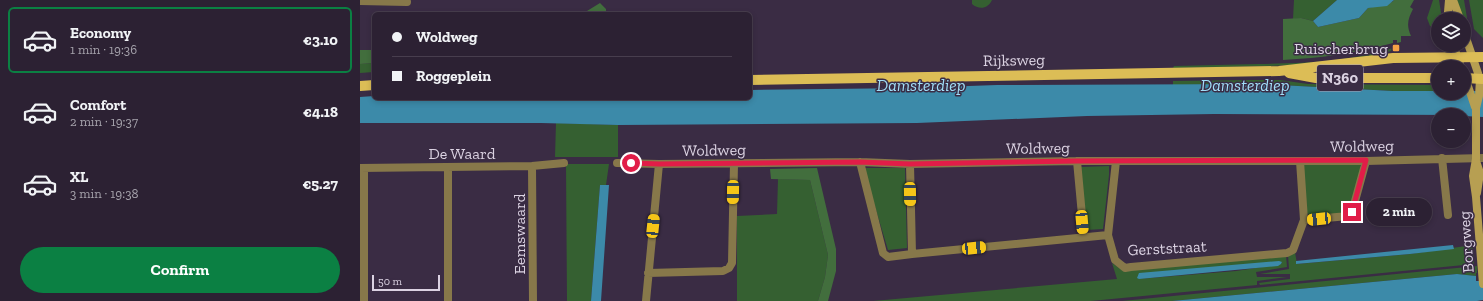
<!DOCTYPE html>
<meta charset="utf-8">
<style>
:root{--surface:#2c2133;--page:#34293b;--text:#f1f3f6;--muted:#a6a3ac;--line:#483e4e;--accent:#0b8043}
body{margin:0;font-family:"Zilla Slab",serif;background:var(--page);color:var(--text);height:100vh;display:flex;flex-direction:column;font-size:15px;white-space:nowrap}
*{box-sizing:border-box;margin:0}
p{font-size:13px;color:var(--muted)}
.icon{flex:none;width:22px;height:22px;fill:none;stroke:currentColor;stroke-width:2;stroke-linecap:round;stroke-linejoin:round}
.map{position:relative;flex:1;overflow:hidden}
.drawer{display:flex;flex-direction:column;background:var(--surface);width:360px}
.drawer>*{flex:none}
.top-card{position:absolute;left:12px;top:12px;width:380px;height:88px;border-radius:6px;box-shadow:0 2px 6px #0003,0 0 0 1px var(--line);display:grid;align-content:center;height:88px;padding:0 20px;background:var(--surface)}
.controls{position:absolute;left:1071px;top:12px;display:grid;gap:8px}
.controls a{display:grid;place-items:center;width:40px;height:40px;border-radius:50%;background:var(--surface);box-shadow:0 2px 6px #0003,0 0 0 1px var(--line);font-size:20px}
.scale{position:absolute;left:12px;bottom:10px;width:68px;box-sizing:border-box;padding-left:4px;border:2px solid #dbd2e2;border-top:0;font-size:11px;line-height:14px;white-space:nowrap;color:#dbd2e2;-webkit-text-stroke:3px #3a2c44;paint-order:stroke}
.end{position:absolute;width:18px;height:18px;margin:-9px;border:5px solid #e11d48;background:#fff;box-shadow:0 0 0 2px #fff}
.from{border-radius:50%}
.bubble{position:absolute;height:28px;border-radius:14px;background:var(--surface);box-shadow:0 2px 6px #0003,0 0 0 1px var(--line);font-size:13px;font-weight:800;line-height:28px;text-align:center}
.car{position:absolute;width:12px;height:24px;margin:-12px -6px;border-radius:5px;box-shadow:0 0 3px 1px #0007;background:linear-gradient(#f5c518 24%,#345 0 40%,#f5c518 0 76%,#345 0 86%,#f5c518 0)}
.top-card b{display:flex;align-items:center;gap:14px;height:38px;font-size:15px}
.top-card b+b{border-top:1px solid var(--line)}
.top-card i{width:10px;height:10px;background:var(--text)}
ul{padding:7px 0 0;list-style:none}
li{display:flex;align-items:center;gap:12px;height:66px;margin:0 8px 6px;padding:0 12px;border:2px solid transparent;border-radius:6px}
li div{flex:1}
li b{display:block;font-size:15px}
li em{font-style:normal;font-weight:800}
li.active{border-color:var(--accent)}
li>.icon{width:36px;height:36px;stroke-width:1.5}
.action{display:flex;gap:8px;margin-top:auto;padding:8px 20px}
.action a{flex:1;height:46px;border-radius:24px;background:var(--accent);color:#fff;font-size:16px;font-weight:800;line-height:46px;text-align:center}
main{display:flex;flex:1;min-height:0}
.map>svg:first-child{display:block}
.green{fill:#356031;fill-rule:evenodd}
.forest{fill:#426e3d}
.water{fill:#3c8aa9}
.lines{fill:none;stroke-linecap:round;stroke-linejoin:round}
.minor{stroke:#87784a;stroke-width:8}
.secondary{stroke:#b79f52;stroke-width:8}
.primary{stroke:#dcbd56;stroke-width:10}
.route{stroke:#e11d48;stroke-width:5}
.poi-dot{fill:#f5a246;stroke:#3a2c44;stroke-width:1.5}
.labels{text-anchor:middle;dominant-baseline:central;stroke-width:3;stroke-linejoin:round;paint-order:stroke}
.shield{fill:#3a2c44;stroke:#aba0b3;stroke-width:1}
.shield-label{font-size:15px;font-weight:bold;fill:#dbd2e2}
.poi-label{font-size:16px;fill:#dbd2e2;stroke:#3a2c44;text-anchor:end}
.street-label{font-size:16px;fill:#dbd2e2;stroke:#3a2c44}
.water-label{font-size:17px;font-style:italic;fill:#a1def8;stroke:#3a2c44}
</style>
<main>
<section class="drawer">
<ul>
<li class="active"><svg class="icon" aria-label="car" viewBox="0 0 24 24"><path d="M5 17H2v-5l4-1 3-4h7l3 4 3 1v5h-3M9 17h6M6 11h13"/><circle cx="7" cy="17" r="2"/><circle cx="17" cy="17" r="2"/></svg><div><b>Economy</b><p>1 min · 19:36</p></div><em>€3.10</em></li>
<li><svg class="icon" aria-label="car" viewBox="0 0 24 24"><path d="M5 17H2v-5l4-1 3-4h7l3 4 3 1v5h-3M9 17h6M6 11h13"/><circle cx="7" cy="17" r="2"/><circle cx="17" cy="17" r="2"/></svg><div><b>Comfort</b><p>2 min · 19:37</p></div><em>€4.18</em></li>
<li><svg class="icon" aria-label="car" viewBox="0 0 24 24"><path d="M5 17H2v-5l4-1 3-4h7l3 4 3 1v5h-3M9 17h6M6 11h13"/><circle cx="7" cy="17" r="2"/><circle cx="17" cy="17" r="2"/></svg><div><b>XL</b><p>3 min · 19:38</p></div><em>€5.27</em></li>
</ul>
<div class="action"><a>Confirm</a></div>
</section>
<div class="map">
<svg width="1123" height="301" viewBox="0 0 1123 301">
<rect width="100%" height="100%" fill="#3a2c44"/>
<path class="green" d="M612,0H632C628,9 619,10 612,4Z
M934,0H977L953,21L941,18L933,19Z
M1073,0H1079L1082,19H1078V30L1070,26L1067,18Z
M1097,0H1104L1110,36H1109L1104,24V19H1102Z
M1109,0H1123V38L1114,29Z
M1036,47V49C1008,60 977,62 948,64C904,67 858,67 813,68L814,66C842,65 871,65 899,64C945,63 992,62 1036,47Z
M14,63V72L0,73V64Z
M892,80H920L948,84L1078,85V91H1033L899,84L813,85V81Z
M196,123L258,125V157H195Z
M206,164H249L246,185H240L231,301H207Z
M943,165H1000L1001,169L990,210L972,215L950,216L947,213Z
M749,166V175L743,229L726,230L721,167Z
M505,168H545L547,248L528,250L507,180Z
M418,179L450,180L468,255L465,277L458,301H377V216L417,214Z
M1113,245L1114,264L900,285L899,283L930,279V274H900L929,269L928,255L935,252L937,264L1050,254Z
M926,255L927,267L896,272L897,277H927L897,281V285L731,301H513L757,279L752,263L759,268L764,270ZM922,262L921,264L876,271L778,279Z
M1117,266V273H1116V276L1097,274L812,301H762Z"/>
<path class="forest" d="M1034,0H1054L1050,7L1053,9C1048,19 1046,25 1051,36H1041V42L1037,43V40H1033V43C997,53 961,58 923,60V19L941,18L953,21L958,27L999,18L1008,8L1032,2Z
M240,3L246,9V14H227V11Z
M0,50H14V63L0,64Z
M457,168L476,249V271L468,301H458L465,277L468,255L450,180L411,179L410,169Z"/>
<path class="water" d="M977,0H1034L1027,6L1008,8L999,18L958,27L953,21Z
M899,84L1033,91H1078V93H1104V91H1123V117L1104,116V115L854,114L727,116L557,123L258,125L181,123H0V97L14,96V98H390V90L553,88L637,85Z
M240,185H249L241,301H231Z
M1093,245L1094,249L1050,254L936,264V261Z
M919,261L922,262L921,264L918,266L779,279L777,278L779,273Z
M1097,274L1116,276V281H1123V300L1117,301H812Z"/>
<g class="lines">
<path class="minor" d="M0,1L47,2
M1082,158L1088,215
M717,161L724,237
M940,161L944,220L988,216L992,212L1006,161
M500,162L523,253L528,257L552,254L550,164
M257,163L299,164L500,162L550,164L717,161H1006L1123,158
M172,166L173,301
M88,167V301
M0,168L172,166L204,163
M4,168V301
M748,235L756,161
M552,254L748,235L755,260L765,268L771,267L927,253L933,250L944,220
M288,273L363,271L369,268L372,263L374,164
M286,301L299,164"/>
<path class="secondary" d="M1089,0L1088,12L1089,19
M1093,0L1100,19
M1104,32L1120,79L1119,96L1116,108V159L1113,176L1116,197L1123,284
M1093,45L1101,67
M1104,74L1115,107
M1116,161L1120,173L1117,193"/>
<path class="primary" d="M929,73L956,78H1078
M1104,78L1123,79
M390,80L919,71L1033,58L1123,57
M0,86L14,85"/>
</g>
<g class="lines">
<path class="route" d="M271,163L299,164L500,162L550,164L717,161L1006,160L992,212"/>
</g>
<rect class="poi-dot" x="1032" y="44" width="8" height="8" rx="2"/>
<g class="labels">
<rect class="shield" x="957" y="65" width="46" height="26" rx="3"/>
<g class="shield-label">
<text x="980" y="78">N360</text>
</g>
<g class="poi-label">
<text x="1028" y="48">Ruischerbrug</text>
</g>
<g class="street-label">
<text transform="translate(654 60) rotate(-1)">Rijksweg</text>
<text transform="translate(1002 146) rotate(-1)">Woldweg</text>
<text transform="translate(678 148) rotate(-1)">Woldweg</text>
<text transform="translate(354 150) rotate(-1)">Woldweg</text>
<text x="102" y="153">De Waard</text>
<text transform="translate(159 234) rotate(-90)">Eemswaard</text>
<text transform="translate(1106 242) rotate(-94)">Borgweg</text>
<text transform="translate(807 248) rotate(-3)">Gerststraat</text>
</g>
<g class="water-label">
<text x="561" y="85">Damsterdiep</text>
<text x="885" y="85">Damsterdiep</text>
</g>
</g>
</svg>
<div class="controls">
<a><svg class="icon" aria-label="layers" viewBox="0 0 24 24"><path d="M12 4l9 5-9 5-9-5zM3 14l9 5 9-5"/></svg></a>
<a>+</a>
<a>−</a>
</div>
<div class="scale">50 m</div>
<i class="end from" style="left:271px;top:163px"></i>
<i class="end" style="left:992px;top:212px"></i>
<div class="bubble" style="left:1006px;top:198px;width:66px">2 min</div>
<i class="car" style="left:373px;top:192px;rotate:181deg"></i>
<i class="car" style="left:550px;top:194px;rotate:179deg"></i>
<i class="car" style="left:959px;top:219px;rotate:264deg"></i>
<i class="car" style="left:722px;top:222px;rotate:175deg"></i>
<i class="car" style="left:293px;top:226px;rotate:6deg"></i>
<i class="car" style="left:614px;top:248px;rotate:84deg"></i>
<div class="top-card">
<b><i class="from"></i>Woldweg</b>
<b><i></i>Roggeplein</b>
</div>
</div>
</main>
